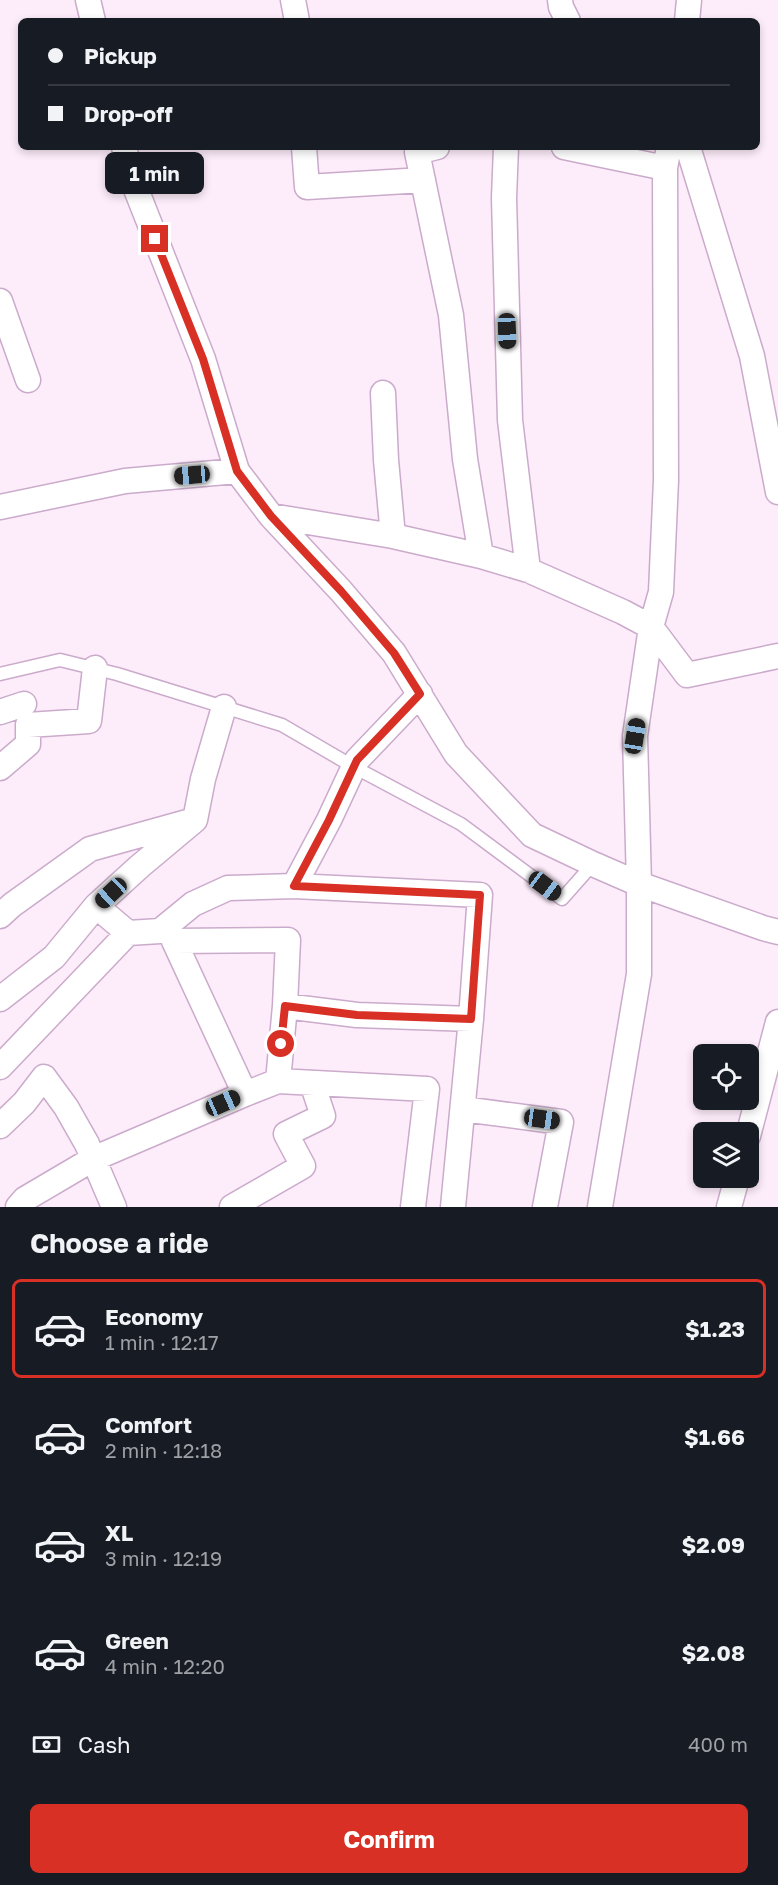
<!DOCTYPE html>
<meta charset="utf-8">
<style>
:root{--surface:#171b24;--page:#242831;--text:#f1f3f6;--muted:#9ea1a6;--line:#363941;--accent:#d93025}
body{margin:0;font-family:"Golos Text",sans-serif;background:var(--page);color:var(--text);height:100vh;display:flex;flex-direction:column;font-size:22px;white-space:nowrap}
*{box-sizing:border-box;margin:0}
p{font-size:20px;color:var(--muted)}
.icon{flex:none;width:33px;height:33px;fill:none;stroke:currentColor;stroke-width:2;stroke-linecap:round;stroke-linejoin:round}
.map{position:relative;height:1207px;overflow:hidden}
.details{display:flex;flex-direction:column;background:var(--surface);flex:1}
.details>*{flex:none}
.hud{position:absolute;left:18px;top:18px;width:742px;height:132px;border-radius:9px;box-shadow:0 3px 9px #0003;display:grid;align-content:center;height:132px;padding:0 30px;background:var(--surface)}
.controls{position:absolute;left:693px;top:1044px;display:grid;gap:12px}
.controls a{display:grid;place-items:center;width:66px;height:66px;border-radius:9px;background:var(--surface);box-shadow:0 3px 9px #0003;font-size:30px}
.end{position:absolute;width:27px;height:27px;margin:-14px;border:8px solid #d93025;background:#fff;box-shadow:0 0 0 3px #fff}
.from{border-radius:50%}
.bubble{position:absolute;height:42px;border-radius:9px;background:var(--surface);box-shadow:0 3px 9px #0003;font-size:20px;font-weight:700;line-height:42px;text-align:center}
.car{position:absolute;width:18px;height:36px;margin:-18px -9px;border-radius:8px;box-shadow:0 0 4px 2px #0007;background:linear-gradient(#222 24%,#8ab4d8 0 40%,#222 0 76%,#8ab4d8 0 86%,#222 0)}
.hud b{display:flex;align-items:center;gap:21px;height:57px;font-size:22px}
.hud b+b{border-top:2px solid var(--line)}
.hud i{width:15px;height:15px;background:var(--text)}
ul{padding:0;list-style:none}
li{display:flex;align-items:center;gap:18px;height:99px;margin:0 12px 9px;padding:0 18px;border:3px solid transparent;border-radius:9px}
li div{flex:1}
li b{display:block;font-size:22px}
li em{font-style:normal;font-weight:700}
li.active{border-color:var(--accent)}
li>.icon{width:54px;height:54px;stroke-width:1.5}
h2{padding:0 30px;font-size:27px;line-height:72px}
.pay{display:flex;align-items:center;gap:15px;height:66px;padding:0 30px;font-size:22px}
.pay p{margin-inline-start:auto}
.cta{display:flex;gap:12px;margin-top:auto;padding:12px 30px}
.cta a{flex:1;height:69px;border-radius:9px;background:var(--accent);color:#fff;font-size:24px;font-weight:700;line-height:69px;text-align:center}
.map>svg:first-child{display:block}
.lines{fill:none;stroke-linecap:round;stroke-linejoin:round}
.service-casing{stroke:#cbabcb;stroke-width:15}
.minor-casing{stroke:#cbabcb;stroke-width:27}
.service{stroke:#fff;stroke-width:12}
.minor{stroke:#fff;stroke-width:24}
.route{stroke:#d93025;stroke-width:8}
</style>
<div class="map">
<svg width="778" height="1207" viewBox="0 0 778 1207">
<rect width="100%" height="100%" fill="#fdecfa"/>
<g class="lines">
<g class="service-casing">
<path id="service" d="M0,674L60,660L117,674L282,725L354,767L461,824L562,899L593,864"/>
</g>
<g class="minor-casing">
<path id="minor" d="M88,0L93,21
M293,0L297,21
M560,0L561,7L568,21
M687,21L689,0
M124,147L132,179L203,359L237,471L271,516L341,591L394,653L456,754L532,835L593,864L639,884L635,736L651,627L661,592L666,480L665,168L669,147
M304,147L307,187L423,180
M437,147L417,152L451,315L465,459L481,556
M506,147L504,198L510,420L528,570
M564,147L665,168
M688,147L752,356L778,492
M0,301L28,380
M383,393L386,460L393,536
M0,507L125,481L237,471
M271,516L393,536L481,556L528,570L623,612L651,627L687,675L778,656
M0,712L24,704
M0,768L28,744V725L89,721L95,668
M294,886L329,820L357,760L420,694
M96,906L140,866L195,820L203,779L224,707
M0,916L12,905L90,849L187,822
M0,999L54,957L96,906L128,933L160,931L193,904L228,888L294,886L480,895L471,1019
M0,1067L128,933
M278,1081L427,1089L413,1207
M245,1094L174,941L288,940L285,1006
M463,1109L561,1122L545,1207
M0,1126L24,1103L44,1077L66,1107L87,1144L114,1207
M748,1136L778,1022
M18,1207L25,1199L93,1159L245,1094L278,1081L285,1006L357,1015L471,1019L453,1207
M232,1207L303,1166L286,1134L323,1116L312,1083
M600,1207L639,974V884L763,928L778,932
M729,1207L737,1178"/>
</g>
<use href="#service" class="service"/>
<use href="#minor" class="minor"/>
</g>
<g class="lines">
<path class="route" d="M155,239L203,359L237,471L271,516L341,591L394,653L420,694L357,760L329,820L294,886L480,895L471,1019L357,1015L285,1006L281,1044"/>
</g>
</svg>
<div class="controls">
<a><svg class="icon" aria-label="locate" viewBox="0 0 24 24"><circle cx="12" cy="12" r="6"/><path d="M12 2v4M12 18v4M2 12h4M18 12h4"/></svg></a>
<a><svg class="icon" aria-label="layers" viewBox="0 0 24 24"><path d="M12 4l9 5-9 5-9-5zM3 14l9 5 9-5"/></svg></a>
</div>
<i class="end from" style="left:281px;top:1044px"></i>
<i class="end" style="left:155px;top:239px"></i>
<div class="bubble" style="left:105px;top:152px;width:99px">1 min</div>
<i class="car" style="left:507px;top:331px;rotate:178deg"></i>
<i class="car" style="left:192px;top:475px;rotate:265deg"></i>
<i class="car" style="left:635px;top:736px;rotate:9deg"></i>
<i class="car" style="left:545px;top:886px;rotate:127deg"></i>
<i class="car" style="left:111px;top:893px;rotate:227deg"></i>
<i class="car" style="left:223px;top:1103px;rotate:66deg"></i>
<i class="car" style="left:542px;top:1119px;rotate:98deg"></i>
<div class="hud">
<b><i class="from"></i>Pickup</b>
<b><i></i>Drop-off</b>
</div>
</div>
<section class="details">
<h2>Choose a ride</h2>
<ul>
<li class="active"><svg class="icon" aria-label="car" viewBox="0 0 24 24"><path d="M5 17H2v-5l4-1 3-4h7l3 4 3 1v5h-3M9 17h6M6 11h13"/><circle cx="7" cy="17" r="2"/><circle cx="17" cy="17" r="2"/></svg><div><b>Economy</b><p>1 min · 12:17</p></div><em>$1.23</em></li>
<li><svg class="icon" aria-label="car" viewBox="0 0 24 24"><path d="M5 17H2v-5l4-1 3-4h7l3 4 3 1v5h-3M9 17h6M6 11h13"/><circle cx="7" cy="17" r="2"/><circle cx="17" cy="17" r="2"/></svg><div><b>Comfort</b><p>2 min · 12:18</p></div><em>$1.66</em></li>
<li><svg class="icon" aria-label="car" viewBox="0 0 24 24"><path d="M5 17H2v-5l4-1 3-4h7l3 4 3 1v5h-3M9 17h6M6 11h13"/><circle cx="7" cy="17" r="2"/><circle cx="17" cy="17" r="2"/></svg><div><b>XL</b><p>3 min · 12:19</p></div><em>$2.09</em></li>
<li><svg class="icon" aria-label="car" viewBox="0 0 24 24"><path d="M5 17H2v-5l4-1 3-4h7l3 4 3 1v5h-3M9 17h6M6 11h13"/><circle cx="7" cy="17" r="2"/><circle cx="17" cy="17" r="2"/></svg><div><b>Green</b><p>4 min · 12:20</p></div><em>$2.08</em></li>
</ul>
<div class="pay"><svg class="icon" aria-label="cash" viewBox="0 0 24 24"><path d="M3 7h18v10H3z"/><circle cx="12" cy="12" r="2"/></svg>Cash<p>400 m</p></div>
<div class="cta"><a>Confirm</a></div>
</section>
